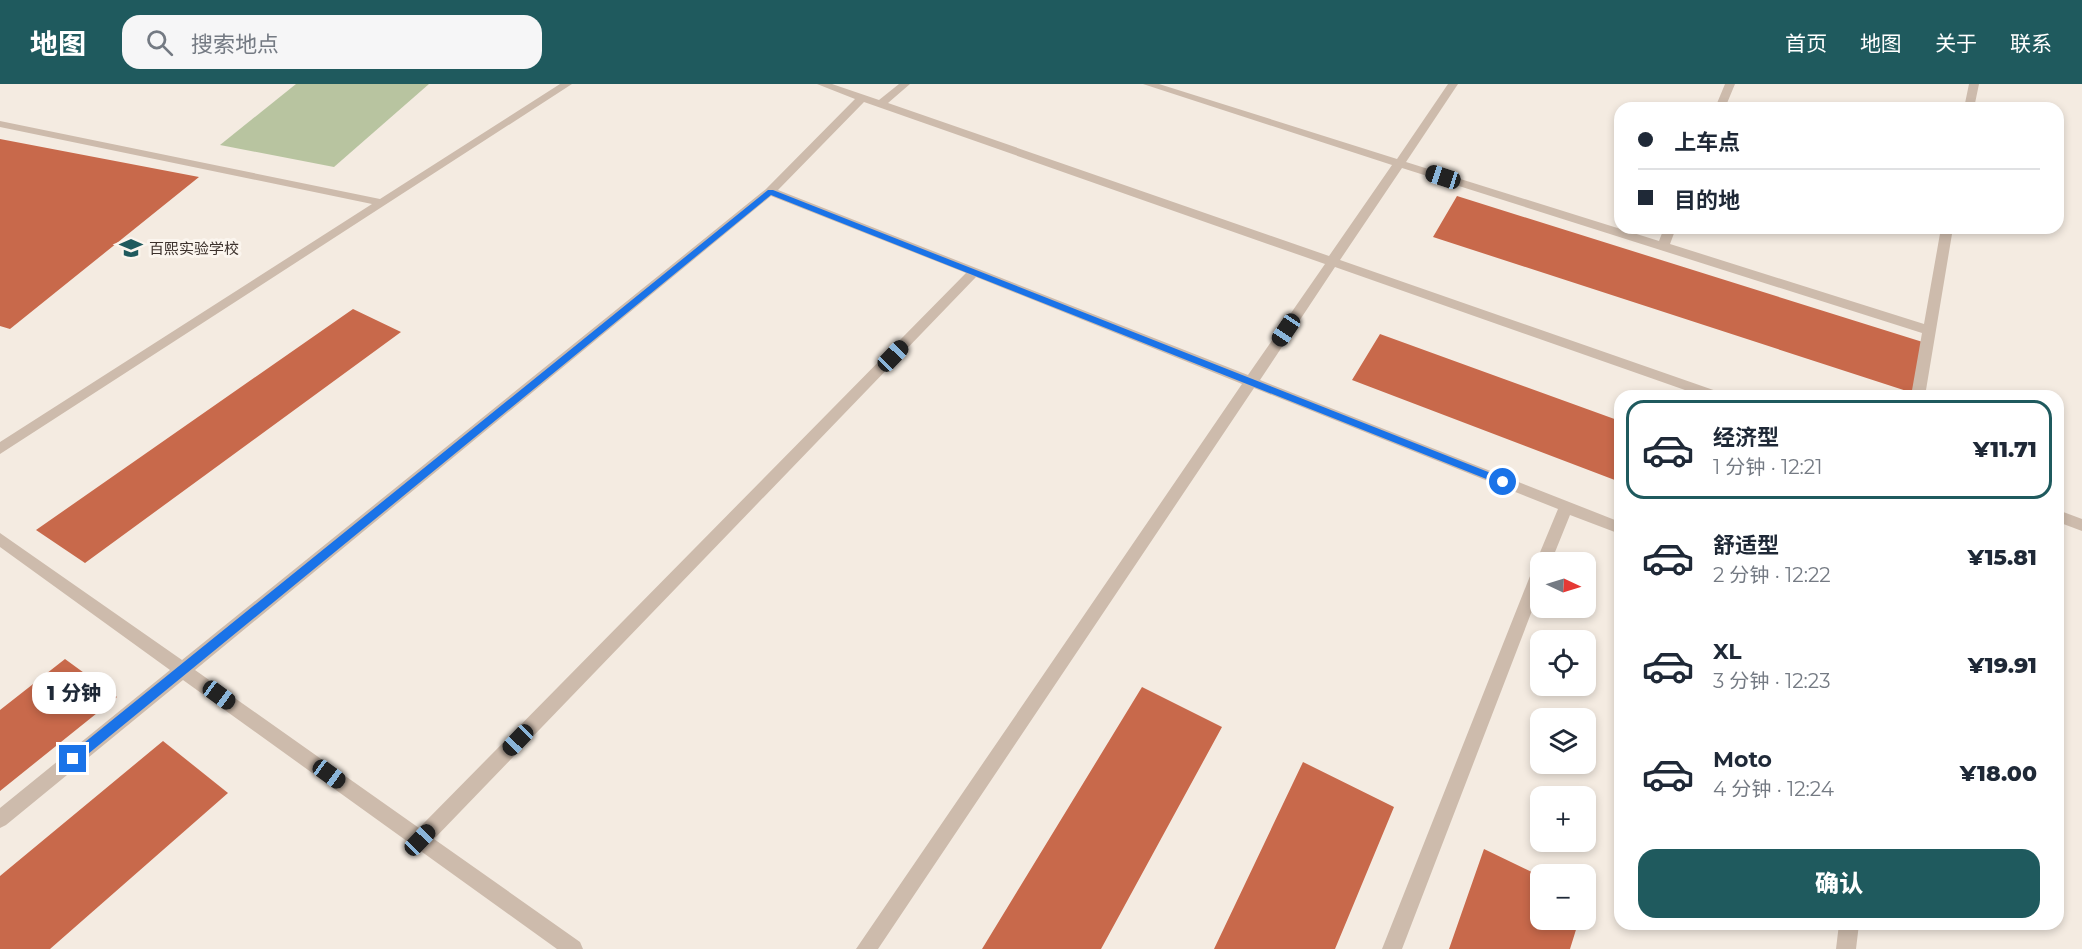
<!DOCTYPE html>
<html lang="zh">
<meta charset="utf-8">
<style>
:root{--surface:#fff;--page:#f6f6f7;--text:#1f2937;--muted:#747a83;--line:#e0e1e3;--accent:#1f5a5e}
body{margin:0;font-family:Montserrat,"Noto Sans SC",sans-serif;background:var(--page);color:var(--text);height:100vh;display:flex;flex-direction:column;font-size:22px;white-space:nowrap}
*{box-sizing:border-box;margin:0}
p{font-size:20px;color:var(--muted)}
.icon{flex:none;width:33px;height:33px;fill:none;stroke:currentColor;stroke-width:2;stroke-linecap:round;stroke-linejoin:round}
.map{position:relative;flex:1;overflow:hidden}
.sheet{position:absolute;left:1614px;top:306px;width:450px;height:540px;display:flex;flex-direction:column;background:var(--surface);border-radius:18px;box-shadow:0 3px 9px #0003}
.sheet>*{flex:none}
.banner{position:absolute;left:1614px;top:18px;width:450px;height:132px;border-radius:18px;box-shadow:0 3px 9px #0003;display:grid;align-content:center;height:132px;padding:0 24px;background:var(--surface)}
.needle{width:39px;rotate:94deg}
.fabs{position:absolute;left:1530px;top:468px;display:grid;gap:12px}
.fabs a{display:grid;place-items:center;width:66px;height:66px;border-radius:12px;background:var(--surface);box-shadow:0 3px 9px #0003;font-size:30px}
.end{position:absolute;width:27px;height:27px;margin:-14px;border:8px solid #1a73e8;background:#fff;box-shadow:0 0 0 3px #fff}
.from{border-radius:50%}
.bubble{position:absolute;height:42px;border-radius:18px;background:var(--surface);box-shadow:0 3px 9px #0003;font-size:20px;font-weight:800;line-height:42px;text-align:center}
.car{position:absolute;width:18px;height:36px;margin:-18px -9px;border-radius:8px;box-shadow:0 0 4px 2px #0007;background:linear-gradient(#222 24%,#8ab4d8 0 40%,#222 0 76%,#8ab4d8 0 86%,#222 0)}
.banner b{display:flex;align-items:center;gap:21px;height:57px;font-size:22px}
.banner b+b{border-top:2px solid var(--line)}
.banner i{width:15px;height:15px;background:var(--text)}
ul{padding:10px 0 0;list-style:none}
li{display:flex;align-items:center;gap:18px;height:99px;margin:0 12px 9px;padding:0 12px;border:3px solid transparent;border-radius:18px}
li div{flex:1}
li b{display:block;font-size:22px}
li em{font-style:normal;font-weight:800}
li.current{border-color:var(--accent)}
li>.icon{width:54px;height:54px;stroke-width:1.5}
.primary-button{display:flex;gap:12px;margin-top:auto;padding:12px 24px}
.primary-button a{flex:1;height:69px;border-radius:18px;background:var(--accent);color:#fff;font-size:24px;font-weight:800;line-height:69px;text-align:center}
header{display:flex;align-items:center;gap:36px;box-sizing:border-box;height:84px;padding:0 30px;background:var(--accent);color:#fff}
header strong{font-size:28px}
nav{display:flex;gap:33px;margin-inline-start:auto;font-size:21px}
.search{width:420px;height:54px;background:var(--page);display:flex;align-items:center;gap:15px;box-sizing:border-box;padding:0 21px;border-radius:18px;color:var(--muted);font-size:22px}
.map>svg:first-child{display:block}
.green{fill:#b8c4a0}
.building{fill:#c8694b}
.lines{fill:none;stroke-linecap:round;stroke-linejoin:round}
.minor{fill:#cdbbac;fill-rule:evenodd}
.route{fill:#1a73e8}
.labels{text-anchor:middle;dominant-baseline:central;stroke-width:6;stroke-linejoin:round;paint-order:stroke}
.poi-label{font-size:15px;fill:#3b302b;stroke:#fbf5ee;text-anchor:start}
</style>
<header>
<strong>地图</strong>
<div class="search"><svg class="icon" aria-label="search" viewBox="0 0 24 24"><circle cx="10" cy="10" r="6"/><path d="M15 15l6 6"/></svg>搜索地点</div>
<nav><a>首页</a><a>地图</a><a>关于</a><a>联系</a></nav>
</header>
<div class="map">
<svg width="2082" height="865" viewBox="0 0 2082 865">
<rect width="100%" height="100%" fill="#f4ebe1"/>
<path class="green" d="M296,0H429L334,83L220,61Z"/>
<path class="building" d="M0,55L199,93L10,245L0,242Z
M1457,112L1929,260L1922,312L1433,153Z
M353,225L401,248L85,479L36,446Z
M1380,250L1620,337V398L1352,296Z
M65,575L117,613L0,707V626Z
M1142,603L1222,643L1101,865H982Z
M163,657L228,709L50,865H0V792Z
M1303,678L1394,723L1335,865H1214Z
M1484,765L1540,792V836H1579L1570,865H1449Z"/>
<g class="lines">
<path class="minor" d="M560,0H572L0,370V358L372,120L0,43V37L380,115Z
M817,0H832L879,16L899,0H910L888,19L1329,172L1392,81L1143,0H1159L1397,75L1448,0H1458L1406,78L1659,157L1664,144H1676L1670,160L1924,240L1941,144H1953L1925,312H1911L1922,249L1402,84L1340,176L1722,309L1724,312H1702L1335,183L1260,296L1620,438V450L1570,431L1551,478H1540V506L1402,865H1382L1532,487L1538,481L1536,478L1558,425L1254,304L878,865H856L1242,300L976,193L434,755L580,858L583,865H557L183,596L6,741L0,744V724L170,586L0,463V449L182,576L766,105L855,15ZM864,18L1325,180L1248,291L778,106ZM771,112L966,189L419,744L195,586Z
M1725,0H1735L1725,24H1715Z
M1969,0H1979L1974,24H1964Z
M2058,426L2082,435V447L2058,438Z
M1839,840H1859L1856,865H1836Z"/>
</g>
<path class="route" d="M768,106H773L1506,395L1508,398L1503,401L1499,400L771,111L77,679H69V671Z"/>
<defs>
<g id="school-bare" transform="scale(1.8)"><path d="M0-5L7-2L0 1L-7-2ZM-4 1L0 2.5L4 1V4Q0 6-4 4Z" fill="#1f5a5e" stroke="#fbf5ee" stroke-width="2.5" paint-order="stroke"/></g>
</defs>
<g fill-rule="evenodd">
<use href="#school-bare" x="131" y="164"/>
</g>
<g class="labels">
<g class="poi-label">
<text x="149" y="164">百熙实验学校</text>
</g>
</g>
</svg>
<div class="fabs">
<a><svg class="needle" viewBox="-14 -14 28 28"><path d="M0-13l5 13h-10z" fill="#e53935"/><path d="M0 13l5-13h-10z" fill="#747a83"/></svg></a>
<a><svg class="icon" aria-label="locate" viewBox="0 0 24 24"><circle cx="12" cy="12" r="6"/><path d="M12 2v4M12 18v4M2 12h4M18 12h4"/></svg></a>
<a><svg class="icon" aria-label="layers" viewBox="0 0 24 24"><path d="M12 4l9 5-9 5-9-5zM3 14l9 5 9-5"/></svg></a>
<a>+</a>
<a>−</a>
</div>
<i class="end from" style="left:1503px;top:398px"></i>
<i class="end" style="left:73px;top:675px"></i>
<div class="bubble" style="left:32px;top:588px;width:84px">1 分钟</div>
<i class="car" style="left:1443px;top:93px;rotate:288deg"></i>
<i class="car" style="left:1286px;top:246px;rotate:214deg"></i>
<i class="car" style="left:893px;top:272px;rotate:44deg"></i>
<i class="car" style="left:219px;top:611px;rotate:126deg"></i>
<i class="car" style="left:518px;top:656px;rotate:224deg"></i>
<i class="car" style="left:329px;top:690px;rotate:126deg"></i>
<i class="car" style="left:420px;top:756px;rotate:44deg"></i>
<div class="banner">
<b><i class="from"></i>上车点</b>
<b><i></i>目的地</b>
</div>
<section class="sheet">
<ul>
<li class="current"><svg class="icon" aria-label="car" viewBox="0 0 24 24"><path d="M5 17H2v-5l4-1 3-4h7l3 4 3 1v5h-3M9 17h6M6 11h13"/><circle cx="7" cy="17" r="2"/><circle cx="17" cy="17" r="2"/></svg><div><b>经济型</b><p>1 分钟 · 12:21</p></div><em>¥11.71</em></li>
<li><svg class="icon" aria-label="car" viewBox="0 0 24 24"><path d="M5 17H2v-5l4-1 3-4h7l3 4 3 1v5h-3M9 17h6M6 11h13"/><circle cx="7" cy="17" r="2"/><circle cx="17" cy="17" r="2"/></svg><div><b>舒适型</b><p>2 分钟 · 12:22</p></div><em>¥15.81</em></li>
<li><svg class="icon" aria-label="car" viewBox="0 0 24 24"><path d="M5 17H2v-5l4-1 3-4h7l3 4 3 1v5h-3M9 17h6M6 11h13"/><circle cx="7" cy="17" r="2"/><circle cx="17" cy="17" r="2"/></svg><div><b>XL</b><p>3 分钟 · 12:23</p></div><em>¥19.91</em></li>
<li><svg class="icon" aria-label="car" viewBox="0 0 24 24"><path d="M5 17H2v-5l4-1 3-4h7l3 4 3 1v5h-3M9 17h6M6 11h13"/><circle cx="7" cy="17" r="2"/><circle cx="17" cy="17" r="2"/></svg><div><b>Moto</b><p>4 分钟 · 12:24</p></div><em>¥18.00</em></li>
</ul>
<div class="primary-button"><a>确认</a></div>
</section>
</div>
